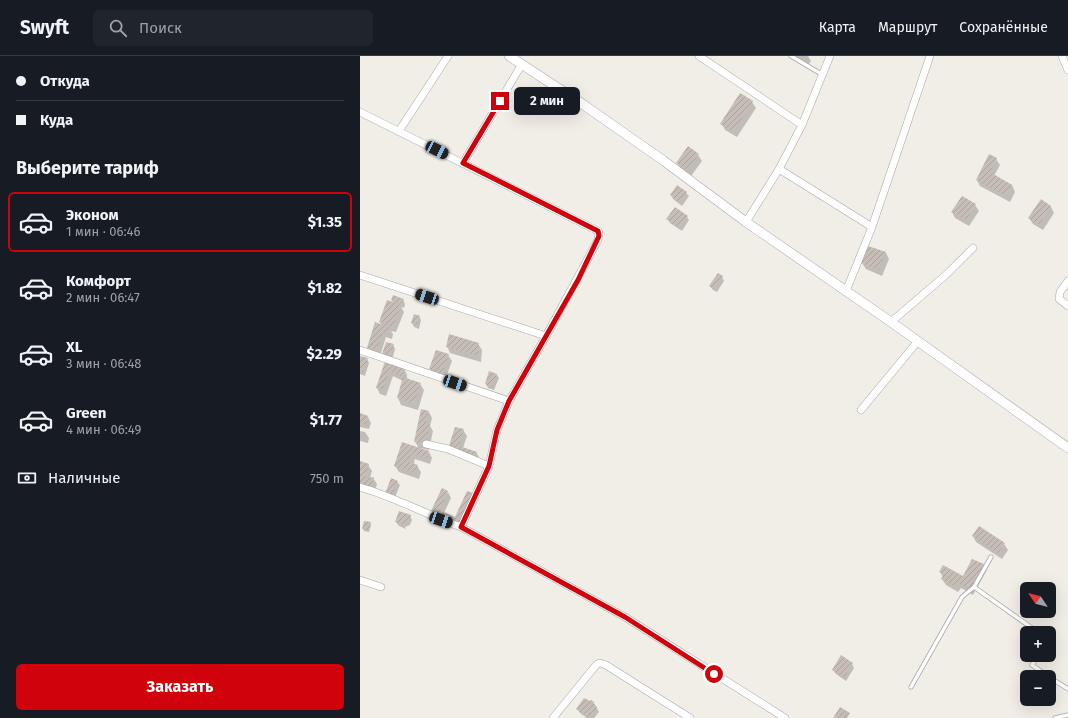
<!DOCTYPE html>
<html lang="ru">
<meta charset="utf-8">
<style>
:root{--surface:#171b24;--page:#20242c;--text:#f1f3f6;--muted:#9ea1a6;--line:#363941;--accent:#d0020c}
body{margin:0;font-family:"Fira Sans",sans-serif;background:var(--page);color:var(--text);height:100vh;display:flex;flex-direction:column;font-size:15px;white-space:nowrap}
*{box-sizing:border-box;margin:0}
p{font-size:13px;color:var(--muted)}
.icon{flex:none;width:22px;height:22px;fill:none;stroke:currentColor;stroke-width:2;stroke-linecap:round;stroke-linejoin:round}
.map{position:relative;flex:1;overflow:hidden}
.panel{display:flex;flex-direction:column;background:var(--surface);width:360px}
.panel>*{flex:none}
.banner{display:grid;align-content:center;height:88px;padding:0 16px;background:var(--surface)}
.needle{width:26px;rotate:305deg}
.buttons{position:absolute;left:660px;top:526px;display:grid;gap:8px}
.buttons a{display:grid;place-items:center;width:36px;height:36px;border-radius:6px;background:var(--surface);box-shadow:0 4px 16px #0002;font-size:20px}
.end{position:absolute;width:18px;height:18px;margin:-9px;border:5px solid #d0020c;background:#fff;box-shadow:0 0 0 2px #fff}
.from{border-radius:50%}
.bubble{position:absolute;height:28px;border-radius:6px;background:var(--surface);box-shadow:0 4px 16px #0002;font-size:13px;font-weight:700;line-height:28px;text-align:center}
.car{position:absolute;width:12px;height:24px;margin:-12px -6px;border-radius:5px;box-shadow:0 0 3px 1px #0007;background:linear-gradient(#222 24%,#8ab4d8 0 40%,#222 0 76%,#8ab4d8 0 86%,#222 0)}
.banner b{display:flex;align-items:center;gap:14px;height:38px;font-size:15px}
.banner b+b{border-top:1px solid var(--line)}
.banner i{width:10px;height:10px;background:var(--text)}
ul{padding:0;list-style:none}
li{display:flex;align-items:center;gap:12px;height:60px;margin:0 8px 6px;padding:0 8px;border:2px solid transparent;border-radius:6px}
li div{flex:1}
li b{display:block;font-size:15px}
li em{font-style:normal;font-weight:700}
li.on{border-color:var(--accent)}
li>.icon{width:36px;height:36px;stroke-width:1.5}
h2{padding:0 16px;font-size:18px;line-height:48px}
.pay{display:flex;align-items:center;gap:10px;height:44px;padding:0 16px;font-size:15px}
.pay p{margin-inline-start:auto}
.button{display:flex;gap:8px;margin-top:auto;padding:8px 16px}
.button a{flex:1;height:46px;border-radius:6px;background:var(--accent);color:#fff;font-size:16px;font-weight:700;line-height:46px;text-align:center}
header{display:flex;align-items:center;gap:24px;box-sizing:border-box;height:56px;padding:0 20px;background:var(--surface);border-bottom:1px solid var(--line)}
header strong{font-size:19px}
nav{display:flex;gap:22px;margin-inline-start:auto;font-size:14px}
.search{width:280px;height:36px;background:var(--page);display:flex;align-items:center;gap:10px;box-sizing:border-box;padding:0 14px;border-radius:6px;color:var(--muted);font-size:15px}
main{display:flex;flex:1;min-height:0}
.map>svg:first-child{display:block}
.shadow{fill:#0003}
.building{fill:url(#building-hatch)}
.lines{fill:none;stroke-linecap:round;stroke-linejoin:round}
.service-casing{stroke:#a8a8a8;stroke-width:5}
.minor-casing{stroke:#a8a8a8;stroke-width:8}
.tertiary-casing{stroke:#a8a8a8;stroke-width:10}
.service{stroke:#fff;stroke-width:3.5}
.minor{stroke:#fff;stroke-width:7}
.tertiary{stroke:#fff;stroke-width:9}
.route{stroke:#d0020c;stroke-width:5}
</style>
<header>
<strong>Swyft</strong>
<div class="search"><svg class="icon" aria-label="search" viewBox="0 0 24 24"><circle cx="10" cy="10" r="6"/><path d="M15 15l6 6"/></svg>Поиск</div>
<nav><a>Карта</a><a>Маршрут</a><a>Сохранённые</a></nav>
</header>
<main>
<section class="panel">
<div class="banner">
<b><i class="from"></i>Откуда</b>
<b><i></i>Куда</b>
</div>
<h2>Выберите тариф</h2>
<ul>
<li class="on"><svg class="icon" aria-label="car" viewBox="0 0 24 24"><path d="M5 17H2v-5l4-1 3-4h7l3 4 3 1v5h-3M9 17h6M6 11h13"/><circle cx="7" cy="17" r="2"/><circle cx="17" cy="17" r="2"/></svg><div><b>Эконом</b><p>1 мин · 06:46</p></div><em>$1.35</em></li>
<li><svg class="icon" aria-label="car" viewBox="0 0 24 24"><path d="M5 17H2v-5l4-1 3-4h7l3 4 3 1v5h-3M9 17h6M6 11h13"/><circle cx="7" cy="17" r="2"/><circle cx="17" cy="17" r="2"/></svg><div><b>Комфорт</b><p>2 мин · 06:47</p></div><em>$1.82</em></li>
<li><svg class="icon" aria-label="car" viewBox="0 0 24 24"><path d="M5 17H2v-5l4-1 3-4h7l3 4 3 1v5h-3M9 17h6M6 11h13"/><circle cx="7" cy="17" r="2"/><circle cx="17" cy="17" r="2"/></svg><div><b>XL</b><p>3 мин · 06:48</p></div><em>$2.29</em></li>
<li><svg class="icon" aria-label="car" viewBox="0 0 24 24"><path d="M5 17H2v-5l4-1 3-4h7l3 4 3 1v5h-3M9 17h6M6 11h13"/><circle cx="7" cy="17" r="2"/><circle cx="17" cy="17" r="2"/></svg><div><b>Green</b><p>4 мин · 06:49</p></div><em>$1.77</em></li>
</ul>
<div class="pay"><svg class="icon" aria-label="cash" viewBox="0 0 24 24"><path d="M3 7h18v10H3z"/><circle cx="12" cy="12" r="2"/></svg>Наличные<p>750 m</p></div>
<div class="button"><a>Заказать</a></div>
</section>
<div class="map">
<svg width="708" height="662" viewBox="0 0 708 662">
<defs>
<pattern id="building-hatch" width="6" height="6" patternUnits="userSpaceOnUse"><rect width="6" height="6" fill="#c6bdb7"/><path d="M-1 1l2-2M0 6l6-6M5 7l2-2" fill="none" stroke="#aaa29d"/></pattern>
</defs>
<rect width="100%" height="100%" fill="#f1ede7"/>
<path class="shadow" d="M430,0H448L451,5L447,11Z
M392,46L396,52L377,81L365,74L362,68Z
M338,99L342,105L331,120L321,113L317,107Z
M630,100L636,103L640,109L634,120L652,129L655,136L650,146L620,130L617,124Z
M326,137L329,140L322,150L313,143L311,139Z
M681,144L691,151L694,157L683,174L673,168L669,162Z
M615,149L619,155L609,170L595,162L592,156Z
M327,161L329,164L322,175L310,167L308,163Z
M509,191L526,197L529,203L522,220L506,213L502,207Z
M362,221L364,225L357,236L353,234L350,230Z
M33,240L43,244L45,248L44,252L41,251L44,256L36,276L31,275L33,278L32,283L26,281L20,300L11,298L8,291L22,269L20,266L33,247L32,244Z
M54,259L59,260L61,264L59,273L54,271L52,267Z
M118,288L122,294L121,306L90,297L87,290Z
M33,289L35,293L32,304L26,302L23,298Z
M88,299L92,305L85,324L74,320L71,313Z
M0,301L7,303L9,307L5,320L0,318Z
M26,306L44,312L47,319V324L60,328L64,334L58,354L41,349L38,342L43,325L33,320L26,340L20,338L17,332Z
M136,318L139,322L134,334L128,332L126,328Z
M69,356L72,362L70,370L73,375L69,394L61,392V394L69,396L72,402L70,408L55,403L54,408L57,410L61,416L59,423L39,416L35,410L43,387L59,393L55,385Z
M0,359L8,361L11,367L9,373L0,371Z
M103,374L107,380L103,392L116,396L120,403L118,407L92,399L89,393Z
M0,375L5,376L9,382L8,387L0,385V386Z
M0,406L8,409L12,415L10,422H13L17,428L14,438L0,434Z
M37,426L40,429L34,444L28,441Z
M88,436L91,442L84,457L96,462L103,474L76,462L72,455Z
M50,460L52,464L50,469L45,471L46,473L39,470L36,466Z
M5,466L10,467L11,469L9,476L4,475L3,473Z
M613,480L644,488L648,494L642,503L616,486Z
M623,508L627,514L613,539L601,532L598,536L586,529L582,523L583,521L580,516L603,522Z
M492,608L494,612L486,625L476,618L473,614Z
M234,647L239,656L234,662H227L220,657L218,654Z"/>
<path class="building" d="M380,37L393,45L373,76L360,68Z
M328,90L339,98L327,114L316,107Z
M629,98L637,102L630,116L652,129L646,140L616,124Z
M317,129L327,136L319,146L310,139Z
M602,140L616,148L606,164L591,156Z
M681,143L691,150L679,169L668,162Z
M315,151L328,160L319,172L306,163Z
M508,190L526,196L519,214L501,207Z
M358,217L363,220L354,233L349,230Z
M33,239L44,243L42,248L31,244Z
M27,244L41,249L33,271L19,266Z
M54,258L60,260L57,269L51,267Z
M15,266L30,271L28,277L23,276L17,295L7,292Z
M89,278L119,287L118,300L86,291Z
M26,286L34,288L30,300L22,298Z
M76,294L89,298L82,318L69,313Z
M0,300L8,302L3,316H0Z
M25,305L44,311L43,321L29,315L23,334L16,332Z
M129,315L137,318L132,331L125,328Z
M43,321L61,327L54,348L37,342Z
M61,353L69,355L66,367L70,368L66,388L54,386Z
M0,357L8,360L6,368L0,366Z
M95,371L104,373L99,390L117,396L115,402L88,393Z
M42,386L69,395L67,403L52,397L49,406L58,409L55,417L34,410Z
M0,405L9,408L5,422L14,421L11,432L0,429Z
M31,422L38,425L32,440L25,438Z
M82,432L88,435L80,454L95,461L107,435L113,437L99,468L71,455Z
M39,455L51,459L49,465L44,467L45,470L35,466Z
M4,465L11,466L9,475L2,473Z
M619,470L645,487L638,498L612,480Z
M612,503L624,508L610,533L597,526L595,531L581,523L584,518L579,516L583,509L603,520Z
M481,599L493,607L484,622L472,614Z
M224,642L230,645L231,644L234,646V648L237,651L229,662L216,653Z
M480,651L490,657L487,662H473Z"/>
<g class="lines">
<g class="service-casing">
<path id="service" d="M431,0L463,19
M631,501L614,531L679,577
M678,599L672,609L689,621
M689,621L708,633
M551,631L602,541L614,531
M695,662L708,659"/>
</g>
<g class="minor-casing">
<path id="minor" d="M339,0L442,69
M702,0L708,14
M0,56L238,175L239,177L238,184L186,280L0,219
M39,75L88,0
M103,107L162,8
M419,113L512,171
M386,166L419,113L442,69L470,0
M708,225L700,236L699,243L708,250
M486,235L512,171L570,0
M531,266L587,218L613,192
M0,294L149,345L186,280
M501,354L558,285
M66,388L88,393L129,410L101,471
M129,410L137,374L149,345
M0,431C35,441 67,459 101,471L265,561L425,662
M0,524L21,531
M193,662L237,608L240,607L246,609L330,662"/>
</g>
<g class="tertiary-casing">
<path id="tertiary" d="M149,0L221,47L304,105L386,166L531,266L708,392"/>
</g>
<use href="#service" class="service"/>
<use href="#minor" class="minor"/>
<use href="#tertiary" class="tertiary"/>
</g>
<g class="lines">
<path class="route" d="M140,45L103,107L238,175L239,180L218,224L149,345L137,374L129,410L101,471L265,561L354,618"/>
</g>
</svg>
<div class="buttons">
<a><svg class="needle" viewBox="-14 -14 28 28"><path d="M0-13l5 13h-10z" fill="#e53935"/><path d="M0 13l5-13h-10z" fill="#9ea1a6"/></svg></a>
<a>+</a>
<a>−</a>
</div>
<i class="end from" style="left:354px;top:618px"></i>
<i class="end" style="left:140px;top:45px"></i>
<div class="bubble" style="left:154px;top:31px;width:66px">2 мин</div>
<i class="car" style="left:77px;top:94px;rotate:116deg"></i>
<i class="car" style="left:67px;top:241px;rotate:288deg"></i>
<i class="car" style="left:95px;top:327px;rotate:109deg"></i>
<i class="car" style="left:81px;top:464px;rotate:109deg"></i>
</div>
</main>
